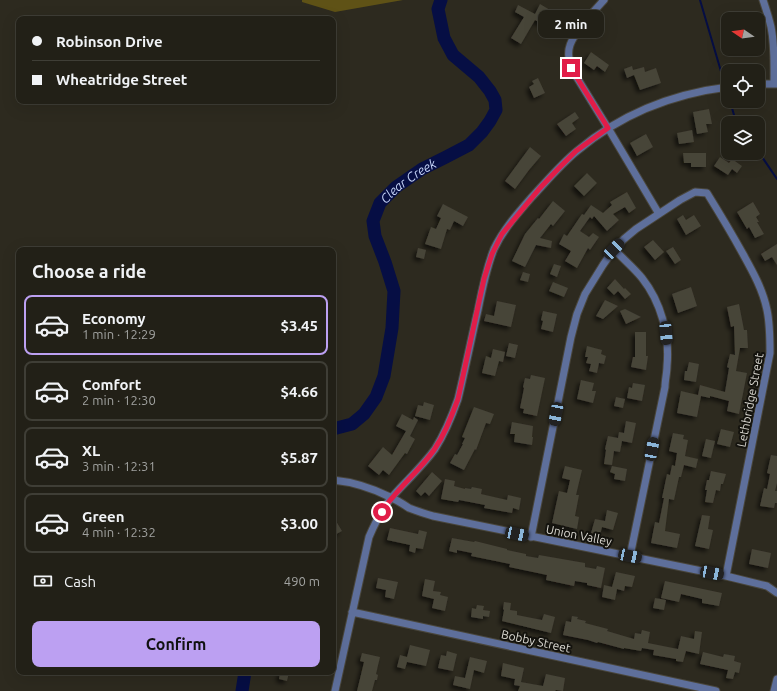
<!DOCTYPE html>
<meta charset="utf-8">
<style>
:root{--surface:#222017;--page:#2e2d24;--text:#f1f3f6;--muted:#a2a3a1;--line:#3f3e36;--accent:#bca0f2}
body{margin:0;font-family:Ubuntu,sans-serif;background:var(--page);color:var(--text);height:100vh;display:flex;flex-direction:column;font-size:15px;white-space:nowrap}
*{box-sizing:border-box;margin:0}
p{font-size:13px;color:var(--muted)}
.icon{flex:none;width:22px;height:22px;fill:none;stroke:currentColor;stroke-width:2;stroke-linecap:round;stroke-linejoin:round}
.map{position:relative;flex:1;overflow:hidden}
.panel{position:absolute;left:16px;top:247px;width:320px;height:428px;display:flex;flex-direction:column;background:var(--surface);border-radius:8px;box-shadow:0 4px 16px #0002,0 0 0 1px var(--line)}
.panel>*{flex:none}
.banner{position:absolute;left:16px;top:16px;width:320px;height:88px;border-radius:8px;box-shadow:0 4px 16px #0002,0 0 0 1px var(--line);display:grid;align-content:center;height:88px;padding:0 16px;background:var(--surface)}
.needle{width:26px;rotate:283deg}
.fabs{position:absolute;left:721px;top:12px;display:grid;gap:8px}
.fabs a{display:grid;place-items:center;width:44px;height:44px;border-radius:8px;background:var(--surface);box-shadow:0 4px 16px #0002,0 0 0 1px var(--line);font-size:20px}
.end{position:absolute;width:18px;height:18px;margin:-9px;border:5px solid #e11d48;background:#fff;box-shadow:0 0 0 2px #fff}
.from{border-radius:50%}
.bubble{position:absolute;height:28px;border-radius:8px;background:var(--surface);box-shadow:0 4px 16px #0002,0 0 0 1px var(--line);font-size:13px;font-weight:700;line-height:28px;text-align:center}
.car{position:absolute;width:12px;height:24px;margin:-12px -6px;border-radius:5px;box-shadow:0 0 3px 1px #0007;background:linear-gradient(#222 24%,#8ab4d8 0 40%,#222 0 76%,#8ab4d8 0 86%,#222 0)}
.banner b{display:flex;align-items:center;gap:14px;height:38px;font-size:15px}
.banner b+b{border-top:1px solid var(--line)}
.banner i{width:10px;height:10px;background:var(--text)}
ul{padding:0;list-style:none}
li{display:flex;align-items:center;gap:12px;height:60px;margin:0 8px 6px;padding:0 8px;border:2px solid var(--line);border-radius:8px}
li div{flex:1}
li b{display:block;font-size:15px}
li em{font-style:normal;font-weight:700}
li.current{border-color:var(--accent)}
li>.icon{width:36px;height:36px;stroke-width:1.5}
h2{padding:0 16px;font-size:18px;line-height:48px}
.pay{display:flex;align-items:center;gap:10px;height:44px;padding:0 16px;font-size:15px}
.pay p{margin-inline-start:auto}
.button{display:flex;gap:8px;margin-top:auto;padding:8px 16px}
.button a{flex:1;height:46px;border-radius:8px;background:var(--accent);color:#111;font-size:16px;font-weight:700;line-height:46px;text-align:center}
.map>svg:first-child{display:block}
.green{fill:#5f5216}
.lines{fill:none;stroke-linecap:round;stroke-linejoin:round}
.stream{stroke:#060e44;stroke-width:2}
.river{stroke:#060e44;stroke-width:13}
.building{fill:#474438;filter:url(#shadow)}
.minor-casing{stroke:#49463c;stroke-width:9}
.minor{stroke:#5e6f9b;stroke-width:7}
.route{stroke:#e11d48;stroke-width:5}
.labels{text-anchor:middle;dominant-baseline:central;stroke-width:4;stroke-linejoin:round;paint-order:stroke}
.street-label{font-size:12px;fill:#dcdad3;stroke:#14130e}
.water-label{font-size:13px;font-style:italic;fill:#c6d4f8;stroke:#14130e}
</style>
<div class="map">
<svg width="777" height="691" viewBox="0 0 777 691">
<defs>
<filter id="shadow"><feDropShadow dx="-3" dy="3" stdDeviation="2" flood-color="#0009"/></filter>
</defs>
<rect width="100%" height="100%" fill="#2d2a1f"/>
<path class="green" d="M302,0H403L335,12L302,2Z"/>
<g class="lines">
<path class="stream" d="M700,0L725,85
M730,101L734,115L740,123
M758,151L777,179"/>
<g class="river">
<path id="s1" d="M333,429L352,424L364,414L376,397L384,376L392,328L394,291L385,262L375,236L373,221L380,203L396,187L422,169L446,157L469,145L482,132L490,121L496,110L495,100L490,91L479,77L453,55L444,38L438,9L441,0"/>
<path d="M242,691L245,672"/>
</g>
</g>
<path class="building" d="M540,4L550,10L542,24L535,20L521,44L511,38L524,17L515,12L518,5L535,14Z
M591,52L609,65L605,72L597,66L594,70L584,63Z
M632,66L633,70L644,67L645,72L656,68L661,83L640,90L634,75L627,78L624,69Z
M538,78L545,93L534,98L529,87L534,84L532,81Z
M709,109L712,124H706L708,132L697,134L693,112Z
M575,112L579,118L572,123L576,129L566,136L557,124Z
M692,130L694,142L679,144L677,133Z
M646,134L653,147L637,156L630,143Z
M530,147L541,156L529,170L515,189L505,181Z
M683,153H706V167H691V163H684Z
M720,157L729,163L732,159L742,166L737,173L732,169L728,175L714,166Z
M587,173L597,183L584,196L574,186Z
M627,192L636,208L629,213L625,207L613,214L619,220L607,231L594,216L592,219L590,217L580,231L589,237L593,233L599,237L590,250L588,248L577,268L565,261L571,251L559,244L564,234L567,236L582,214L584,215L591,205L603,213L612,205L610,202Z
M553,201L565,211L553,226L551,224L540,238L552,241L551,248L536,245L525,267L512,261L525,234L538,218L539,219Z
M753,202L760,214L756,217L759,222H757L764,234L755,238L749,227L747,229L737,212Z
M443,204L468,217L463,226L454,221L450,230L447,229L441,249L425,244L431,227L436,229L441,218L437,216Z
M683,215L686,220L694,215L701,226L686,235L677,219Z
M653,240L664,252L655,260L644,247Z
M777,244V265L772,257L765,261L761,254Z
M673,247L681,260L675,264L666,251Z
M418,248L426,250L424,259L416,257Z
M554,264L561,266L557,277L550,274Z
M523,272L530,274L528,282L520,280Z
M615,279L624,289L625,288L631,294L625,299L618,291L614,295L607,288Z
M553,282L568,288L564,297L549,291Z
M691,287L697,306L678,313L672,294Z
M605,300L618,306L603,319L596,316Z
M497,301L516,305L511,327L484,321L486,314L494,316Z
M739,304L744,330H747L748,348H740L736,371L747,373L739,414L727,411L729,401L710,396V398L701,396L697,417L677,413L681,391L698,395L700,385L725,392L729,368L727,367L730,354L735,355L734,326L731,327L727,307Z
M625,309L641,317L626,324L620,311Z
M543,311L557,314L553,332L541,329L543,321L541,320Z
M635,332H646V356H648L646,370L631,367L633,357H635Z
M509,343L518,345L515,358L506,356Z
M587,346L602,350L601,354L606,356L604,364L599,363L597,373L589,371L591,364L586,363L588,357H585Z
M493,349L505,352L503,362L499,361L495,376L482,373L486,356L491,358Z
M689,362L699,364L696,382L684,380L685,371H687Z
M531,375L545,378L537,416L523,413L524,409L520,408L524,388L523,387L525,378L530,379Z
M581,380L594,383L592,391H596L593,403L577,399Z
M633,383L645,385L642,401L627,398L629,387L632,388Z
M616,397L625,399L623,408L614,406Z
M424,402L434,405L430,420L415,416L418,405L423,406Z
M474,407L494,414L490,424L486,423L476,450L475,449L464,470L450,463L455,454L457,455L463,444H462L465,438L462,437Z
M402,414L413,420L414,417L418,420L410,436L415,439L407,454L405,453L389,475L383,470L379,475L368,466L383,447L392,455L406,431L396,426Z
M626,421L636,423L632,443L622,441L620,452L614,451L612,465L604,464L606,450L605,449L608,436L618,438L619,432L624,433Z
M512,422L533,426L532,437H533L532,445L514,442L515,434H510Z
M721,429L734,432L730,447L717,444Z
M673,433L684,435L683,439L688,440L685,456L698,459L696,468L684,465L681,477H679L674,500L669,499L665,531L680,534L677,548L651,543L655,522L659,523L664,498H662L667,474L670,475L672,465L675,466L677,453L669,451Z
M706,439L715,441L711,458L702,456Z
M771,455L777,456V483L775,491H777V503H775L774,508L760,506L764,488L767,489L770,474L767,473Z
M565,466L582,470L576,495H579L575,516L579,517L577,529L552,523L559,491L567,493L570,480L562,478Z
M612,466L627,469L625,481L614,479L615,474L610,472Z
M711,471L726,474L723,484H721L720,491L716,490L713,503L705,502L707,490H705L707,480H709Z
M432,472L442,481L429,496L425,492L421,496L416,491Z
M445,479L455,481L454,486L465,489V488L471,489L472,487L482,489L481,494L507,500L508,495L521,498L519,510L513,508L512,513L484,508L485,505L459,500L458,502L441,499Z
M607,510L618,513L613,530L602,527L600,535L591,533L595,519L605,521Z
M702,515L710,516L708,529L713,530L709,549L695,546Z
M333,516L342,531L333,536Z
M390,528L418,534L419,530L427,532L423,549L416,548L415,553L409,551L410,545L387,540Z
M452,538L474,542L475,541L507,549V550L526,554V556L538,558L539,555L585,563V567L596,569L597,566L605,568L601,588L587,585V583L575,581L574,586L546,580L547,575L509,567L510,564L471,556L472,553L457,550V553L449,551Z
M752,549L771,553L768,568L749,564Z
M616,572L635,576L632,587L625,586L624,591L617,589L615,600L602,597L604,585L612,587Z
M378,578L398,582L394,599L385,597L386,590L376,588Z
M425,579L435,581L433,591L441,592L440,595L448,597L445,611L432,608L434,599L422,596Z
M665,581L722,593L719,606L702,603V599L681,594L679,602L661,598Z
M655,598L666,600L664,610L653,608Z
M504,602L511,603L510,610L517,611V615L542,620L544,614L555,617L551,633L502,621L504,610L503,609Z
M477,605L484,606L483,610L490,611L489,617L483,616V619L471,617L472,608L476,609Z
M572,616L578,617L577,619L586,621L585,623L608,629L607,631L634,639L635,633L641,634L642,630L650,632L648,643L678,649L681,636L694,639L695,631L702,632L699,654L686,651L683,662L676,661V659L653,655L654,650L642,648L641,651L624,648V649L598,642L597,643L588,640L563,635L566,621L571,622Z
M410,645L430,650L426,666L407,662L405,669L397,667L400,655L407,657Z
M447,651L457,654L453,671L438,668L441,655L446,656Z
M703,652L723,657L724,654L735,656L734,661L741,663L739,673L735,672L733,679L726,678L728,670L700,664Z
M362,653L380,657L376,674L378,675L377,680H375L372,691H357L364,662L360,661Z
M470,657L487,661L484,673L474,670L470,689L453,685L455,676L465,678Z
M503,663L524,668L521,682L543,686L546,674L565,678L563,691L556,690L555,691H518L520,686L514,685L515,679L501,676Z
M280,672H289L287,681L279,679Z"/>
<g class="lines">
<g class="minor-casing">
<path id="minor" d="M604,0C594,11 571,35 569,49C568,56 569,62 571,68L608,128L659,214
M763,0C766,9 769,18 771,27C775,46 774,65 774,84
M758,84H777
M614,249C623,259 634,268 642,278C661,302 670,335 667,366C667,373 665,380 665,387L630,556
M333,480C353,482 372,488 390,497C397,500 403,504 409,508C417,511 425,514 433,516L726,576L767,586L777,593
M531,537L571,337L577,314L585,294L603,265L614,249L624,239L636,229L680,200L695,192L707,193C720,214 732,234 743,254C753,272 763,290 767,310C770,324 770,339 770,353L726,576
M352,612L716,691
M335,691L369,537C375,523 382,509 392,497C406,481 422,467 435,449C445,433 452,416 458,399C465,370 471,340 478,310C482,290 486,269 494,249C503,230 517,214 531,198C546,182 561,164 577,151C621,114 671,94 728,87
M774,691L777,679"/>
</g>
<use href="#minor" class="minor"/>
</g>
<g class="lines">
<path class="route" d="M382,512C385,507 389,501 393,497C406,481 422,467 434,450C445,434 451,417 458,399L484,279L492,254L502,234L540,188L559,168L576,151L608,128L571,68"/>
</g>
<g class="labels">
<g class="street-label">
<text transform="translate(750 400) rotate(-79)">Lethbridge Street</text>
<text transform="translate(579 535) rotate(11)">Union Valley</text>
<text transform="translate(536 641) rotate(12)">Bobby Street</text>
</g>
<g class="water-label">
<text stroke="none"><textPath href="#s1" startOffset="293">Clear Creek</textPath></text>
</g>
</g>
</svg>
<div class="fabs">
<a><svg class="needle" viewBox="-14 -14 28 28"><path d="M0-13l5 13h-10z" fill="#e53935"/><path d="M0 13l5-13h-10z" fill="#a2a3a1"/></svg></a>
<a><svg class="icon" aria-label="locate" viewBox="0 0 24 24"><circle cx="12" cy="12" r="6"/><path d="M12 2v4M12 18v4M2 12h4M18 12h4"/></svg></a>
<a><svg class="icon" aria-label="layers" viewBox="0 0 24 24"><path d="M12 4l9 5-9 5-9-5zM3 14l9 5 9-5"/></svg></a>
</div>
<i class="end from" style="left:382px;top:512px"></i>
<i class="end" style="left:571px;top:68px"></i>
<div class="bubble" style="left:538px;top:10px;width:66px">2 min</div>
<i class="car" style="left:614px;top:249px;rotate:44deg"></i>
<i class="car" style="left:666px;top:333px;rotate:175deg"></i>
<i class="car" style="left:556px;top:414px;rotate:191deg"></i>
<i class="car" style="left:652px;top:449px;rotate:11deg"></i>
<i class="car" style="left:517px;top:534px;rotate:102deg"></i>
<i class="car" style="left:630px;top:556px;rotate:102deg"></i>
<i class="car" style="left:712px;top:573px;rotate:101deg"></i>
<div class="banner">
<b><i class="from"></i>Robinson Drive</b>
<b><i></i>Wheatridge Street</b>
</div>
<section class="panel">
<h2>Choose a ride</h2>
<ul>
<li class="current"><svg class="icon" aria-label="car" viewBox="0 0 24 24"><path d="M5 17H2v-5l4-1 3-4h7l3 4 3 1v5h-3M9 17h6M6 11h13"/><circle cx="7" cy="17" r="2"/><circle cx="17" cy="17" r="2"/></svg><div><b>Economy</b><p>1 min · 12:29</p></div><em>$3.45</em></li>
<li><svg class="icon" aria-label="car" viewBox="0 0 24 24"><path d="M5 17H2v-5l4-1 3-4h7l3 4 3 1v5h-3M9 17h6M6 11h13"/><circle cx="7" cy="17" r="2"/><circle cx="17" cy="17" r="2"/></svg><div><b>Comfort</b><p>2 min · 12:30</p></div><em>$4.66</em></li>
<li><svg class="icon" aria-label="car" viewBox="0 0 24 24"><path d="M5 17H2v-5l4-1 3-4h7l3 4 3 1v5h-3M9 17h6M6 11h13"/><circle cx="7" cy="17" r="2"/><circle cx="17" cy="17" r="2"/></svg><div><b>XL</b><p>3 min · 12:31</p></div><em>$5.87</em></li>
<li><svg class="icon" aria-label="car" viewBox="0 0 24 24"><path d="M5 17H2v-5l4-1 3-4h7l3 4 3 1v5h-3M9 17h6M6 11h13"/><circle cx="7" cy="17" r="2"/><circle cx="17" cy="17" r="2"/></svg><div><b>Green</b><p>4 min · 12:32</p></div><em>$3.00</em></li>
</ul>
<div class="pay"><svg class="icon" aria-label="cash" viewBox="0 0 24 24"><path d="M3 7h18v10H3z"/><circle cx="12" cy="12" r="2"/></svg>Cash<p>490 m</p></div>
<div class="button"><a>Confirm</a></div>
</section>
</div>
